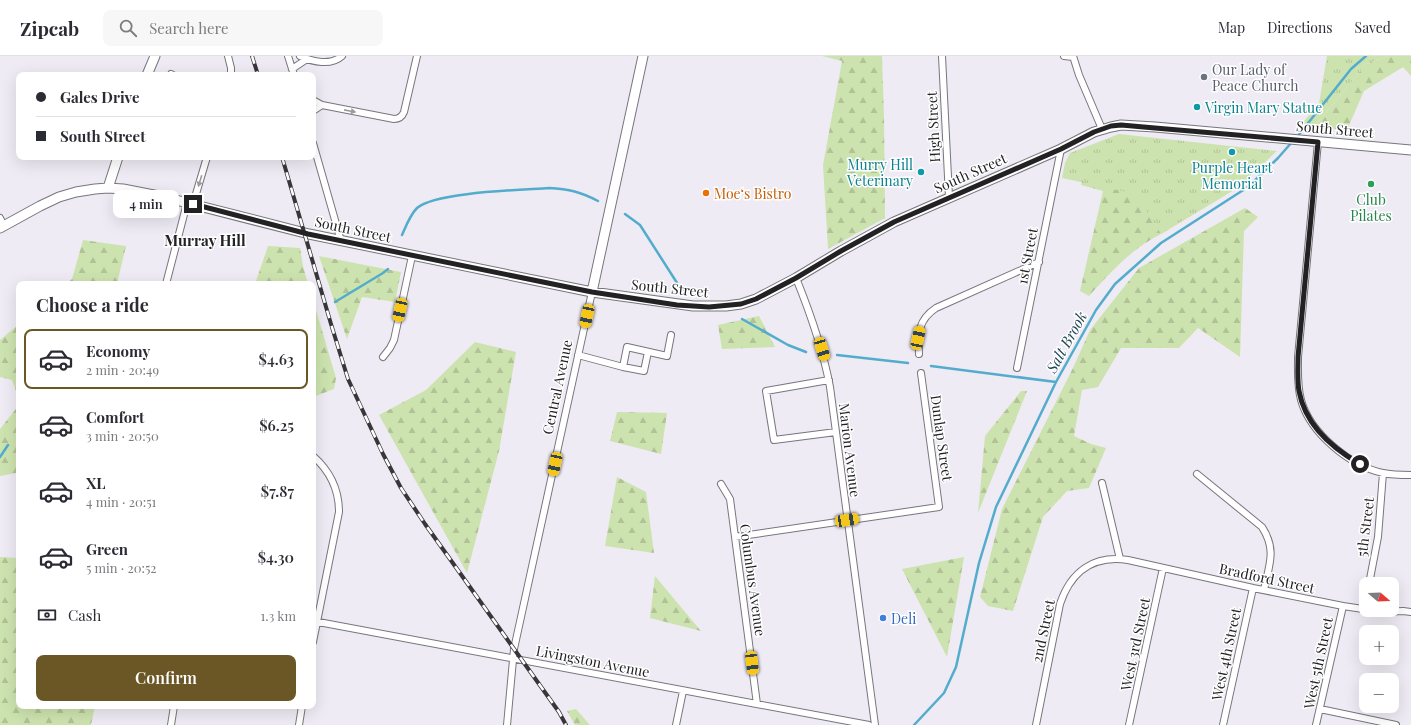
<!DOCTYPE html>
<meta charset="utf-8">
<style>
:root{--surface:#fff;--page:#f7f7f7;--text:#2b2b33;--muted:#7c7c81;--line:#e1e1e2;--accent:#6b5625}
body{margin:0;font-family:"Playfair Display",serif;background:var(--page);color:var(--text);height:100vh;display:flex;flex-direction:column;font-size:15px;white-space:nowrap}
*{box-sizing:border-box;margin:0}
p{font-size:13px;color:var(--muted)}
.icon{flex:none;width:22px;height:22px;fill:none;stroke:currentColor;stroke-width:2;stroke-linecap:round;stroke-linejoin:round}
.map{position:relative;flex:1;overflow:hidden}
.side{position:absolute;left:16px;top:225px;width:300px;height:428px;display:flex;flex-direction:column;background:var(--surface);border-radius:8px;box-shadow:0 4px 16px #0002}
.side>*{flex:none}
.banner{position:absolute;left:16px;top:16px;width:300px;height:88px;border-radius:8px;box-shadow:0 4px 16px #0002;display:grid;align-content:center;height:88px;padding:0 20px;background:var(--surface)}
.needle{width:26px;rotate:109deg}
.buttons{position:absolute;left:1359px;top:521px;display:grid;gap:8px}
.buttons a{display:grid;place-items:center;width:40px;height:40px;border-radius:8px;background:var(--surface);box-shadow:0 4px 16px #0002;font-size:20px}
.end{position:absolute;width:18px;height:18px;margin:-9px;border:5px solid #222124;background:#fff;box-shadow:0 0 0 2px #fff}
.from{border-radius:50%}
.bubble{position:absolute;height:28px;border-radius:8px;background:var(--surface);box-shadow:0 4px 16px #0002;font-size:13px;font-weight:600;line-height:28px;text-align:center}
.car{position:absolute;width:12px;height:24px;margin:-12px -6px;border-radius:5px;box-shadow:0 0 3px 1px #0007;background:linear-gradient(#f5c518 24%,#345 0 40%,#f5c518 0 76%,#345 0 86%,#f5c518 0)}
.banner b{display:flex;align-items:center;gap:14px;height:38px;font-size:15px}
.banner b+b{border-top:1px solid var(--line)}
.banner i{width:10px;height:10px;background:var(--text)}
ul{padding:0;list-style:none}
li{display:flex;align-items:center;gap:12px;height:60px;margin:0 8px 6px;padding:0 12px;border:2px solid transparent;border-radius:8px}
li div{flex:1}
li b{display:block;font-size:15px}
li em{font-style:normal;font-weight:600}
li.current{border-color:var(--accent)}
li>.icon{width:36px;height:36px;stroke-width:1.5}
h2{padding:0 20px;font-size:18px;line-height:48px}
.pay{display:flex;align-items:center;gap:10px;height:44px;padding:0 20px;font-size:15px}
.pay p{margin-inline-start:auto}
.cta{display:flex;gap:8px;margin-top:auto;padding:8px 20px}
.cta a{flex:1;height:46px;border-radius:8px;background:var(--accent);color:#fff;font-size:16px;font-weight:600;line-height:46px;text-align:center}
header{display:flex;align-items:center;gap:24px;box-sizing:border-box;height:56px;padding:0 20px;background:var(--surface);border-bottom:1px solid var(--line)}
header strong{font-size:19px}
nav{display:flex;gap:22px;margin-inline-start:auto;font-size:14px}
.search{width:280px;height:36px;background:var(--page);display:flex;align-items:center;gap:10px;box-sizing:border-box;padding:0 14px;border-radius:8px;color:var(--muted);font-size:15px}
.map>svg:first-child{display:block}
.forest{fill:url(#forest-firs)}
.park{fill:url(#park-tufts)}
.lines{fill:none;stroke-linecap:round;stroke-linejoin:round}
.stream{stroke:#53accc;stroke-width:2.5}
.street-casing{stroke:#78757d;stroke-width:8}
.secondary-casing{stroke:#78757d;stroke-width:11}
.street{stroke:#fff;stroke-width:6}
.secondary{stroke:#fff;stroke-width:9}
.rail-casing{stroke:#38363a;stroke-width:4}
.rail{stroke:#fff;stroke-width:2.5;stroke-dasharray:8;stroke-linecap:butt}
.oneway{fill:#9c9b9c}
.route{stroke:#222124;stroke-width:5}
.worship-dot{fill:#6b7280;stroke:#fff;stroke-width:1.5}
.culture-dot{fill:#0f9aa8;stroke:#fff;stroke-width:1.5}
.leisure-dot{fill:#2e9e5b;stroke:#fff;stroke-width:1.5}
.food-dot{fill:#e8710a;stroke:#fff;stroke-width:1.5}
.shop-dot{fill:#3f7fe0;stroke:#fff;stroke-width:1.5}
.labels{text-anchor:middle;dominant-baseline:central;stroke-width:3;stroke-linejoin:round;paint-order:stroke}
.worship-label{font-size:14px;fill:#5b616d;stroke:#fff;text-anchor:start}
.culture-label{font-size:14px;fill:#0d838f;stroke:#fff;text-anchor:start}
.street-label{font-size:14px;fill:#222124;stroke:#fff}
.food-label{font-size:14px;fill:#c56008;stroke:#fff;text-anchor:start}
.leisure-label{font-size:14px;fill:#27864d;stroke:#fff}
.shop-label{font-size:14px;fill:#366cbe;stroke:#fff;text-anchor:start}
.neighbourhood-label{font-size:15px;font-weight:bold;fill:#222124;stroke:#fff}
.water-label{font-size:15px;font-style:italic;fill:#204756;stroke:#fff}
</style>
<header>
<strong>Zipcab</strong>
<div class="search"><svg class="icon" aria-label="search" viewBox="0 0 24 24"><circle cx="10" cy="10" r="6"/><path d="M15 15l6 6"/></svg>Search here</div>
<nav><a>Map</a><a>Directions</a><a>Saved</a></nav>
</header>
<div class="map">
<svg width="1411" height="669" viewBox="0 0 1411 669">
<defs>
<pattern id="forest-firs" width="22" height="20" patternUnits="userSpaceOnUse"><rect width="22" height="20" fill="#cde3af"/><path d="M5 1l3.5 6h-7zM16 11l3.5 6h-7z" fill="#b0c296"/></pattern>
<pattern id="park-tufts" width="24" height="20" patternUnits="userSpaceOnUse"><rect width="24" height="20" fill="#cde3af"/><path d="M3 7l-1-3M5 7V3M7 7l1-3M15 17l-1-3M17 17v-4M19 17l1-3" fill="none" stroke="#b0c296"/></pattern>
</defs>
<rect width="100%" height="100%" fill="#eeebf4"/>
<path class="forest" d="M822,0H882L884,61L885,162L828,193L823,109L842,5Z
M1388,0H1411V20L1403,11L1364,35L1347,74L1314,71L1366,8Z
M1086,112L1250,120L1237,132L1161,178C1132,192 1110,217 1089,240L1080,235L1103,135L1081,129Z
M1245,152L1258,161L1244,175L1240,301L1198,272L1179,292H1121L1098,331L1082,334L1074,380L1091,388L1106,392L1089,432L1067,435L1043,461L1013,555L988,550L980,541L1002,453L1073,312L1090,274L1139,212Z
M83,184L126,190L117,228H66L72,223Z
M268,190L300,192L303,210L308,228H255Z
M319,200L401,216L395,246L362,241L347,283Z
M313,244L336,322L334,333L313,341Z
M759,260L775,291L722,293L718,269Z
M19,268V343L12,324L0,321V284Z
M475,286L516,296L499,395L467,517L379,359L426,334Z
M1021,335H1027L978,457L985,380Z
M19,349V408L16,417L0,420V373Z
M617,356L667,357L661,398L610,385Z
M617,421L646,436L654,497L605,490Z
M0,501L19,502V650H95L91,669H0Z
M964,501L947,601L902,513Z
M655,520L701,575L650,562Z
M576,653L590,669H575L567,655Z"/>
<path class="park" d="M1327,0H1388L1366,8L1314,71L1300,70L1319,47Z
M1119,78L1277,95L1237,132L1161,178L1136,138L1062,122L1065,107L1070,97Z"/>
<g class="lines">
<path class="stream" d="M1297,81L1351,13L1366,0
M625,158L640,169L679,230L684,234
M402,179C406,170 410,159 417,152C435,136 522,134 549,132C569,133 581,136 598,145
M335,246L383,217L388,213
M742,263L788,289L806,296
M837,299L908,307
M931,310L1056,326
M0,401L8,389
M914,669L944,637L956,611L979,507L996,451L1056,326L1096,254L1115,228L1161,187L1248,131L1278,102L1292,86"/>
<g class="street-casing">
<path id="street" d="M228,0L231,12V19
M288,0L294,19
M300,0C313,6 331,10 342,0
M942,0L949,141
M1064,0L1073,1
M1073,0L1079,19L1102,73
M292,13L307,3
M171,18L173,19
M313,44L322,49
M313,55L322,49L394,63C399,63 402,61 404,56L417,0
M1318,86L1298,301C1298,315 1297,329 1301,344C1310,377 1350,410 1383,417C1392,419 1402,419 1411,419
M313,87L341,185
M193,148L207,101
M0,162L4,170
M796,222C811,259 823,293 830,331L875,669
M166,228L187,147
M919,298C918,277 918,264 936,252L1039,206
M578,299L623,311L644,315L648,296
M383,301L390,292L394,284L412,200
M623,311L627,291L667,300L671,279
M1017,312L1061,93
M829,324L766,335L774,384L836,376
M313,400C330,415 339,433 339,456L313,586
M1197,418L1262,471C1277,494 1269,509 1264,534
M1102,427L1120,503
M721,428L730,443L757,648
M735,481L939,451L921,317
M1369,528L1378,481L1383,417
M1364,554L1366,543
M313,565L869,669
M1320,653L1396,669
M171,669L174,650
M299,669L302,650
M507,669L514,593L592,236
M676,669L683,635
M1036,669L1060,548C1071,515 1094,499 1128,504L1253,532L1343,550L1383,556L1403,555L1411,556
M1129,669L1163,512
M1223,669L1253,532
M1316,669L1343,550"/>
</g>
<g class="secondary-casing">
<path id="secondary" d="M147,19L155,0
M108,132L118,101
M0,172L40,150L59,141L76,136L95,133L108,132L123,133L164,141L309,178L592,236L693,250H726L741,248L756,243L796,222L841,195L894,166L1061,93L1094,76L1111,71L1121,69L1155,71L1411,94
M592,236L643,0"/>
</g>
<use href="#street" class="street"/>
<use href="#secondary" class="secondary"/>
<g class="rail-casing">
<path id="rail" d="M252,0L258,19
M282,101L331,268L348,323L383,398L401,432L425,468L559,656L566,669"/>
</g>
<use href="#rail" class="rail"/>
</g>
<defs><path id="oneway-solid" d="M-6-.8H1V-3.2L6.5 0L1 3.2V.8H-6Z"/></defs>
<g class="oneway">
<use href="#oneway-solid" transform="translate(350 55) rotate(11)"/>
<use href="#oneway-solid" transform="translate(200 125) rotate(107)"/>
</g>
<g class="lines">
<path class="route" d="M193,148L308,178L592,236L677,249L709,251L741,248L756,243L796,222L841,195L894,166L1061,93L1094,76L1111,70L1121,69L1155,72L1318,86L1298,301C1298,312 1297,323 1299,335C1305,368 1332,392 1360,408"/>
</g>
<circle class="worship-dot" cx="1204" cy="21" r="4"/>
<g class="culture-dot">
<circle cx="1197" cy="51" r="4"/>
<circle cx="1232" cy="96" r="4"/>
<circle cx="921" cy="116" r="4"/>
</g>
<circle class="leisure-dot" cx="1371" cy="128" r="4"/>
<circle class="food-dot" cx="706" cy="137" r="4"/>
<circle class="shop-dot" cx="883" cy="562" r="4"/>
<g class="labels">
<g class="worship-label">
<text x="1212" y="13">Our Lady of<tspan x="1212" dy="16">Peace Church</tspan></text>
</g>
<g class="culture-label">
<text x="1205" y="51">Virgin Mary Statue</text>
<text x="913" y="108" text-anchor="end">Murry Hill<tspan x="913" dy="16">Veterinary</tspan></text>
<text x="1232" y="111" text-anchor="middle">Purple Heart<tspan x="1232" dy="16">Memorial</tspan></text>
</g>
<g class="street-label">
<text transform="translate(933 71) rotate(-93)">High Street</text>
<text transform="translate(1335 73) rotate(5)">South Street</text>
<text transform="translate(970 117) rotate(-24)">South Street</text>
<text transform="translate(353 173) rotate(12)">South Street</text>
<text transform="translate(1027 200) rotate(-79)">1st Street</text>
<text transform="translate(670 232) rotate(6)">South Street</text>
<text transform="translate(557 331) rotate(-78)">Central Avenue</text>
<text transform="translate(942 382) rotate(82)">Dunlap Street</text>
<text transform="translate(850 394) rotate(83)">Marion Avenue</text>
<text transform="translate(1365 471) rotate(-83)">5th Street</text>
<text transform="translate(1267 522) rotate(12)">Bradford Street</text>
<text transform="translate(753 524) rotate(82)">Columbus Avenue</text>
<text transform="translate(1043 575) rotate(-78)">2nd Street</text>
<text transform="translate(1135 588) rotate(-78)">West 3rd Street</text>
<text transform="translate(1226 598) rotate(-78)">West 4th Street</text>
<text transform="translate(593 605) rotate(11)">Livingston Avenue</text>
<text transform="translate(1318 607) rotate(-78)">West 5th Street</text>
</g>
<g class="food-label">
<text x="714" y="137">Moe‘s Bistro</text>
</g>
<g class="leisure-label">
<text x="1371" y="143">Club<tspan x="1371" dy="16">Pilates</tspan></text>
</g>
<g class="shop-label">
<text x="891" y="562">Deli</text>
</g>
<g class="neighbourhood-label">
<text x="205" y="184">Murray Hill</text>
</g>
<g class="water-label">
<text transform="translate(1066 286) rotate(-61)">Salt Brook</text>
</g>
</g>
</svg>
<div class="buttons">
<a><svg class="needle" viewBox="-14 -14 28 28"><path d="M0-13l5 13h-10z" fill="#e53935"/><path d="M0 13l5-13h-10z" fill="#7c7c81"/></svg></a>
<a>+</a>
<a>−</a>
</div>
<i class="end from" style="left:1360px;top:408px"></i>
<i class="end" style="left:193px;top:148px"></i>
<div class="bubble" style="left:113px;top:134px;width:66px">4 min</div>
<i class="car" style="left:400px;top:254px;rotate:192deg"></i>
<i class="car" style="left:587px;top:260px;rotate:192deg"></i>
<i class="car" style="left:918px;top:282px;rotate:12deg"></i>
<i class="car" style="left:822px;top:293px;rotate:163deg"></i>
<i class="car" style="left:555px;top:408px;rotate:192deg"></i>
<i class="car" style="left:847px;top:464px;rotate:81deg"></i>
<i class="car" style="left:752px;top:607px;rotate:173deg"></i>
<div class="banner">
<b><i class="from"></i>Gales Drive</b>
<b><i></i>South Street</b>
</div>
<section class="side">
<h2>Choose a ride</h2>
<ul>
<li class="current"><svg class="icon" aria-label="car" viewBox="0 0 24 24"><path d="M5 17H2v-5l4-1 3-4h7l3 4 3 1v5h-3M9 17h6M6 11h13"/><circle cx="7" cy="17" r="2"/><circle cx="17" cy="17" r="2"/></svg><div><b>Economy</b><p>2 min · 20:49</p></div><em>$4.63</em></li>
<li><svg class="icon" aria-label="car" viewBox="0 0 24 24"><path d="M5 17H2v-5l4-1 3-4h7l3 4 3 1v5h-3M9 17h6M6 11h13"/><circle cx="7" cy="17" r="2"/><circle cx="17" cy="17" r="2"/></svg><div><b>Comfort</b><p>3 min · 20:50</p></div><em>$6.25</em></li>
<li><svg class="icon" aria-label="car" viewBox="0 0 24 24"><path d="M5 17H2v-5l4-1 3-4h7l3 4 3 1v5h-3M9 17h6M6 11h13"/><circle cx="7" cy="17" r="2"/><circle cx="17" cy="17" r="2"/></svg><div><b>XL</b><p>4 min · 20:51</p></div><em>$7.87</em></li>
<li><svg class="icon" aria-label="car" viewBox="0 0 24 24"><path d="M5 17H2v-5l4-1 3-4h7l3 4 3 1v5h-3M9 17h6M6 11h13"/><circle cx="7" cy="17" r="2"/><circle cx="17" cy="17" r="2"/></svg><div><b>Green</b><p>5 min · 20:52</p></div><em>$4.30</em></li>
</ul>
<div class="pay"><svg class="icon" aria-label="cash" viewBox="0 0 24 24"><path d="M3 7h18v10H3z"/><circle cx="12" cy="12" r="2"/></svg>Cash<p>1.3 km</p></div>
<div class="cta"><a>Confirm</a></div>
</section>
</div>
